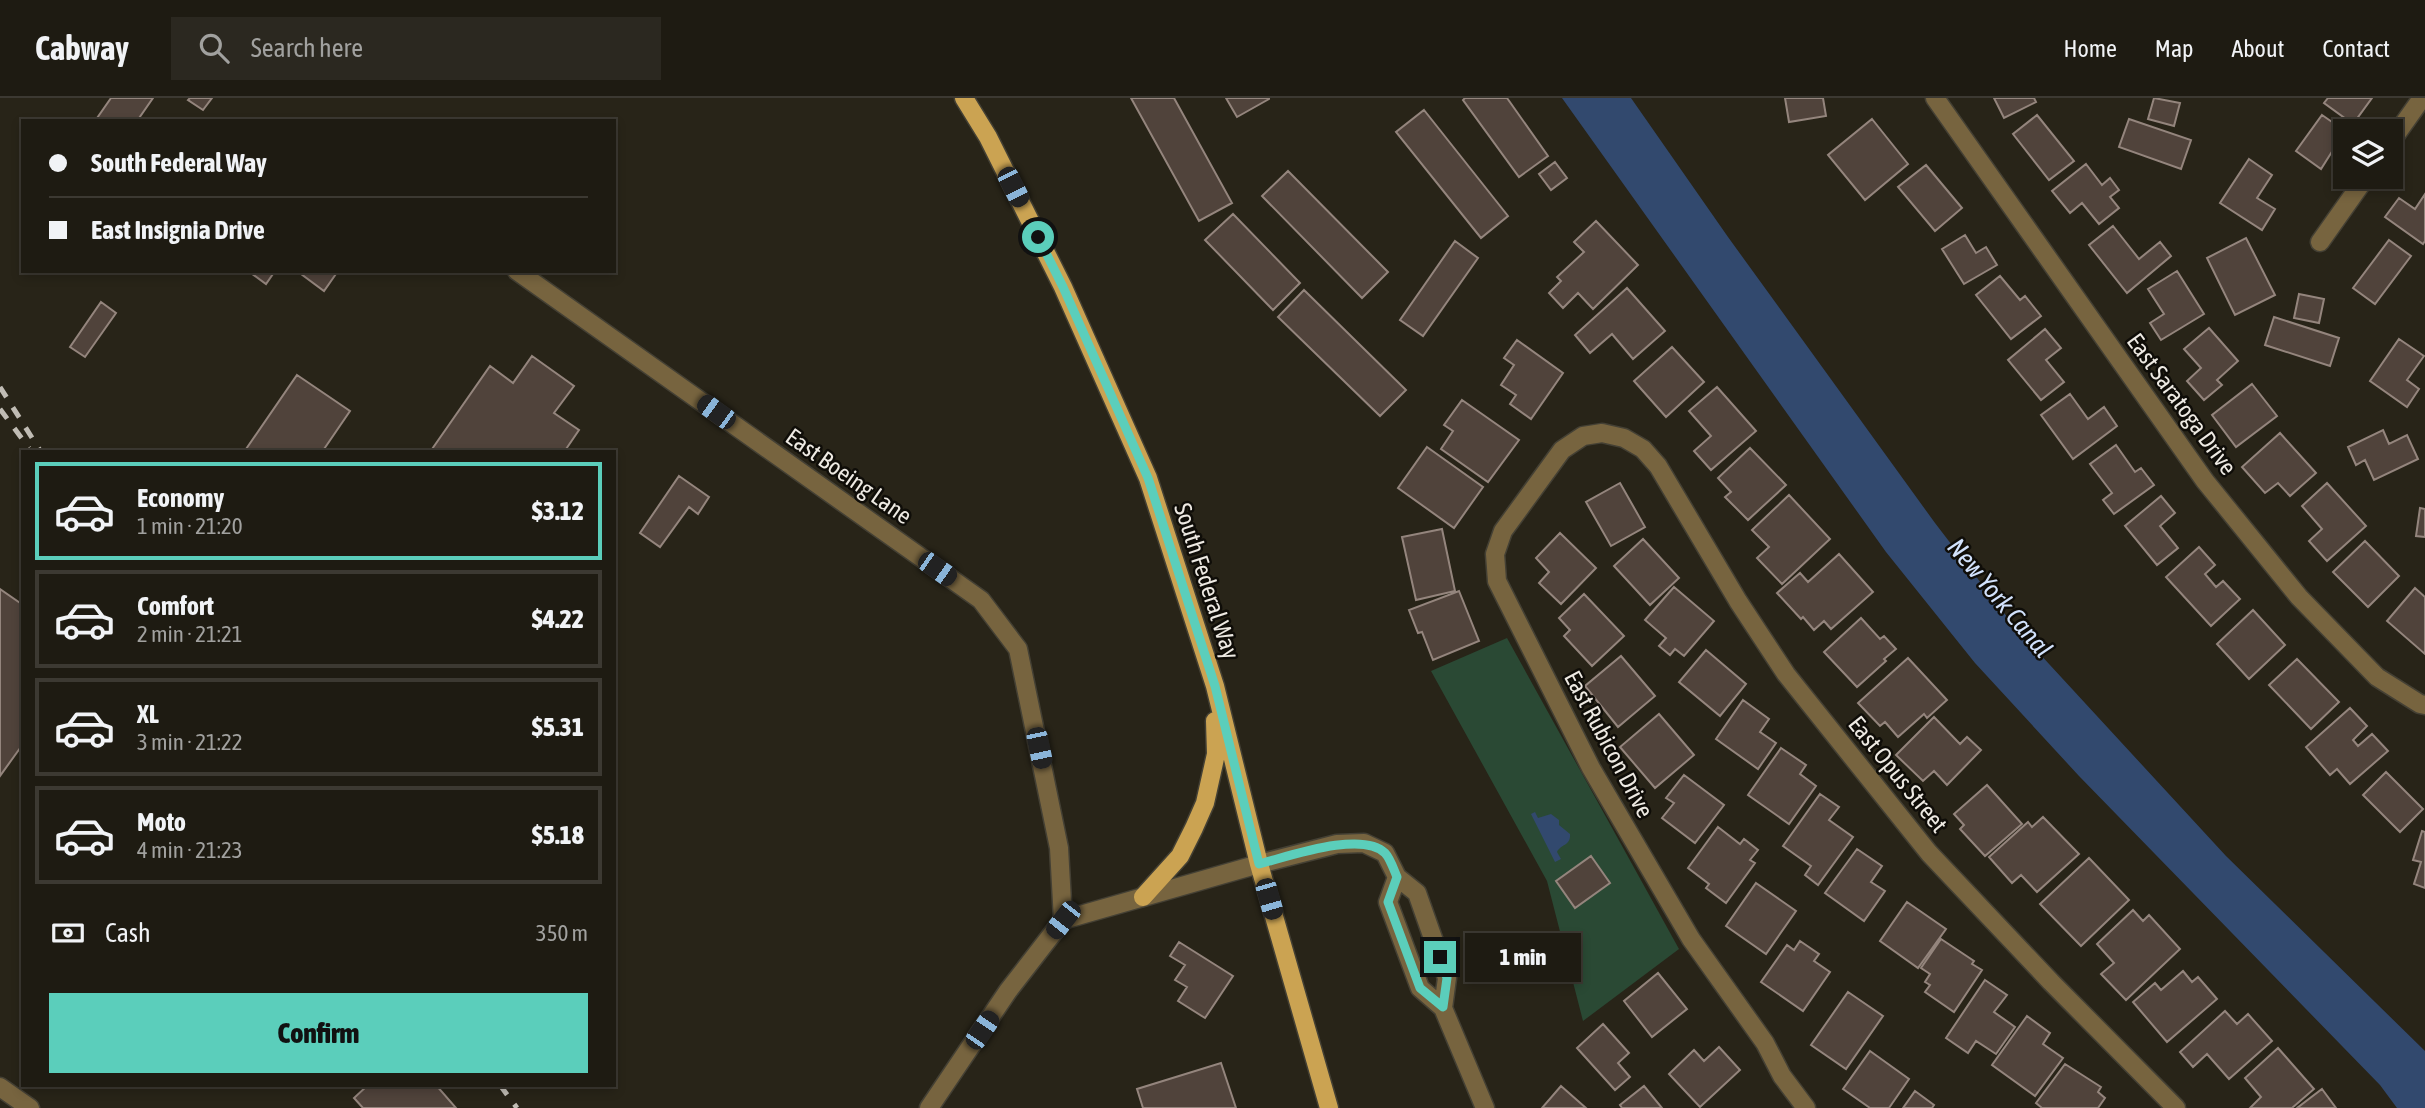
<!DOCTYPE html>
<meta charset="utf-8">
<style>
:root{--surface:#1e1b12;--page:#2b2820;--text:#f1f3f6;--muted:#a1a19f;--line:#3c3932;--accent:#5bcebb}
body{margin:0;font-family:"Asap Condensed",sans-serif;background:var(--page);color:var(--text);height:100vh;display:flex;flex-direction:column;font-size:26px;white-space:nowrap}
*{box-sizing:border-box;margin:0}
p{font-size:23px;color:var(--muted)}
.icon{flex:none;width:38px;height:38px;fill:none;stroke:currentColor;stroke-width:2;stroke-linecap:round;stroke-linejoin:round}
.map{position:relative;flex:1;overflow:hidden}
.drawer{position:absolute;left:21px;top:352px;width:595px;height:637px;display:flex;flex-direction:column;background:var(--surface);border-radius:0px;box-shadow:0 4px 10px #0003,0 0 0 2px var(--line)}
.drawer>*{flex:none}
.hud{position:absolute;left:21px;top:21px;width:595px;height:154px;border-radius:0px;box-shadow:0 4px 10px #0003,0 0 0 2px var(--line);display:grid;align-content:center;height:154px;padding:0 28px;background:var(--surface)}
.buttons{position:absolute;left:2333px;top:21px;display:grid;gap:14px}
.buttons a{display:grid;place-items:center;width:70px;height:70px;border-radius:0px;background:var(--surface);box-shadow:0 4px 10px #0003,0 0 0 2px var(--line);font-size:35px}
.end{position:absolute;width:32px;height:32px;margin:-16px;border:9px solid #5bcebb;background:#111;box-shadow:0 0 0 4px #111}
.from{border-radius:50%}
.bubble{position:absolute;height:49px;border-radius:0px;background:var(--surface);box-shadow:0 4px 10px #0003,0 0 0 2px var(--line);font-size:23px;font-weight:800;line-height:49px;text-align:center}
.car{position:absolute;width:21px;height:42px;margin:-21px -10px;border-radius:9px;box-shadow:0 0 5px 2px #0007;background:linear-gradient(#222 24%,#8ab4d8 0 40%,#222 0 76%,#8ab4d8 0 86%,#222 0)}
.hud b{display:flex;align-items:center;gap:24px;height:66px;font-size:26px}
.hud b+b{border-top:2px solid var(--line)}
.hud i{width:18px;height:18px;background:var(--text)}
ul{padding:12px 0 0;list-style:none}
li{display:flex;align-items:center;gap:21px;height:98px;margin:0 14px 10px;padding:0 14px;border:4px solid var(--line);border-radius:0px}
li div{flex:1}
li b{display:block;font-size:26px}
li em{font-style:normal;font-weight:800}
li.active{border-color:var(--accent)}
li>.icon{width:63px;height:63px;stroke-width:1.5}
.pay{display:flex;align-items:center;gap:18px;height:77px;padding:0 28px;font-size:26px}
.pay p{margin-inline-start:auto}
.button{display:flex;gap:14px;margin-top:auto;padding:14px 28px}
.button a{flex:1;height:80px;border-radius:0px;background:var(--accent);color:#111;font-size:28px;font-weight:800;line-height:80px;text-align:center}
header{display:flex;align-items:center;gap:42px;box-sizing:border-box;height:98px;padding:0 35px;background:var(--surface);border-bottom:2px solid var(--line)}
header strong{font-size:33px}
nav{display:flex;gap:38px;margin-inline-start:auto;font-size:24px}
.search{width:490px;height:63px;background:var(--page);display:flex;align-items:center;gap:18px;box-sizing:border-box;padding:0 24px;border-radius:0px;color:var(--muted);font-size:26px}
.map>svg:first-child{display:block}
.green{fill:#2a4934}
.water{fill:#32496e}
.building{fill:#50433b;stroke:#94857d;stroke-width:2}
.lines{fill:none;stroke-linecap:round;stroke-linejoin:round}
.minor-casing{stroke:#444034;stroke-width:21}
.major-casing{stroke:#444034;stroke-width:21}
.minor{stroke:#77643f;stroke-width:18}
.major{stroke:#cba352;stroke-width:18}
.rail{stroke:#c0bcb4;stroke-width:5;stroke-dasharray:12 12;stroke-linecap:butt}
.route{stroke:#5bcebb;stroke-width:9}
.labels{text-anchor:middle;dominant-baseline:central;stroke-width:5;stroke-linejoin:round;paint-order:stroke}
.street-label{font-size:24px;fill:#eeeae3;stroke:#0f0d08}
.water-label{font-size:26px;font-style:italic;fill:#d2e2fc;stroke:#0f0d08}
</style>
<header>
<strong>Cabway</strong>
<div class="search"><svg class="icon" aria-label="search" viewBox="0 0 24 24"><circle cx="10" cy="10" r="6"/><path d="M15 15l6 6"/></svg>Search here</div>
<nav><a>Home</a><a>Map</a><a>About</a><a>Contact</a></nav>
</header>
<div class="map">
<svg width="2425" height="1010" viewBox="0 0 2425 1010">
<rect width="100%" height="100%" fill="#282418"/>
<path class="green" d="M1507,540L1679,851L1583,923L1547,783L1431,573Z"/>
<path class="water" d="M1562,0H1631L1728,139L1935,425L2014,528L2226,758L2425,953V1010H2397L2380,987L2079,678L1975,565L1886,454Z
M1535,714L1538,720L1551,716L1559,722V727L1570,736C1571,748 1561,746 1557,754L1561,761L1555,764L1531,716Z"/>
<path class="building" d="M111,0H153L137,23H95Z
M190,0H212L203,12L188,2Z
M1131,0H1174L1232,105L1199,123Z
M1226,0H1269V1L1237,19Z
M1465,0H1507L1548,58L1519,79L1463,2Z
M1785,0H1823L1826,18L1789,24Z
M1994,0H2034L2036,4L2004,20Z
M2154,0L2180,5L2174,28L2148,21Z
M2328,0H2372L2353,26L2324,5Z
M1424,12L1508,118L1481,140L1396,34Z
M2037,17L2074,63L2049,82L2013,36Z
M2322,17L2345,33L2321,71L2296,53Z
M1872,21L1908,66L1865,102L1828,57Z
M2129,21L2191,42L2181,71L2119,49Z
M2249,61L2272,77L2257,100L2275,111L2262,132L2220,105Z
M1555,64L1567,80L1551,92L1539,76Z
M2086,66L2102,87L2110,80L2119,92L2110,99L2119,110L2099,126L2082,105L2070,115L2052,93Z
M1926,67L1962,110L1935,133L1898,89Z
M1288,73L1388,174L1362,200L1262,98Z
M2425,96V143L2423,146L2385,119L2399,100L2415,111Z
M1233,116L1300,185L1273,212L1205,142Z
M1596,123L1638,167L1593,211L1578,195L1563,210L1549,195L1561,183L1557,179L1584,154L1574,144Z
M2113,128L2139,161L2160,144L2171,158L2127,195L2089,147Z
M1965,137L1976,155L1986,149L1997,167L1964,186L1942,151Z
M2246,140L2275,197L2235,217L2207,160Z
M2389,142L2411,158L2375,206L2353,190Z
M1455,143L1478,160L1423,238L1400,222Z
M248,173H275L266,186Z
M297,173H338L324,193Z
M2177,173L2204,216L2161,242L2150,225L2164,216L2148,191Z
M2000,178L2020,202L2025,198L2041,218L2011,241L1976,197Z
M1627,190L1665,233L1633,261L1612,236L1590,255L1575,237Z
M1304,192L1406,292L1380,318L1278,219Z
M2299,196L2324,201L2319,225L2294,220Z
M101,204L116,215L85,259L70,249Z
M2274,219L2339,240L2330,268L2265,247Z
M2209,230L2238,263L2217,282L2222,287L2204,302L2187,283L2201,270L2184,251Z
M2045,231L2061,250L2046,262L2064,284L2041,302L2008,262Z
M2399,241L2424,258L2407,282L2419,291L2407,309L2370,283Z
M1517,242L1563,275L1531,321L1510,306L1516,297L1501,287L1514,267L1504,260Z
M1672,249L1704,284L1666,319L1634,283Z
M532,258L574,288L554,315L579,332L564,354H430L490,268L513,285Z
M297,277L350,313L322,354H244Z
M2252,286L2277,318L2236,349L2212,317Z
M1717,289L1756,333L1711,372L1694,353L1711,338L1689,313Z
M2070,296L2088,321L2104,309L2117,328L2073,361L2041,317Z
M1462,302L1519,342L1488,384L1441,351L1453,333L1444,327Z
M2383,332L2389,346L2407,337L2418,361L2374,382L2365,362L2356,367L2348,349Z
M2280,335L2316,375L2290,398L2278,385L2265,395L2242,369Z
M2116,347L2135,374L2141,370L2154,387L2114,416L2103,402L2112,395L2090,366Z
M1427,349L1483,389L1454,430L1398,390Z
M1750,350L1786,387L1748,422L1725,399L1731,394L1718,380Z
M679,378L709,399L698,416L689,409L660,449L640,435Z
M1620,385L1645,429L1611,448L1586,404Z
M2327,385L2366,428L2327,463L2309,443L2322,431L2302,408Z
M1789,397L1830,441L1782,486L1757,460L1769,449L1752,432Z
M2161,398L2175,415L2160,428L2178,450L2157,467L2125,428Z
M2420,410L2425,411V439L2416,438Z
M1442,431L1455,493L1416,502L1402,439Z
M1560,435L1596,470L1561,506L1539,485L1549,474L1536,460Z
M1643,441L1679,480L1650,507L1614,468Z
M2365,443L2399,478L2368,509L2333,474Z
M2199,449L2215,467L2205,476L2216,489L2223,483L2240,501L2211,528L2166,479Z
M1839,456L1873,494L1831,531L1824,523L1814,532L1803,519L1801,521L1777,495L1800,475L1808,484Z
M1674,489L1714,523L1684,558L1675,551L1670,557L1659,548L1666,540L1645,522Z
M2415,490L2425,499V556L2387,523Z
M0,491L23,507V646L0,678Z
M1459,493L1479,543L1433,562L1422,534L1418,535L1409,512Z
M1584,496L1624,538L1592,568L1564,538L1570,532L1559,520Z
M2253,512L2285,547L2249,581L2217,546Z
M1861,520L1880,541L1884,538L1896,551L1884,561L1886,563L1857,589L1824,554Z
M1706,552L1746,586L1720,618L1679,584Z
M1621,558L1655,598L1618,629L1585,588Z
M1908,560L1947,602L1927,620L1924,616L1898,639L1885,624L1880,628L1858,605Z
M2297,561L2339,604L2311,631L2269,587Z
M1743,602L1769,621L1760,634L1776,645L1758,671L1716,641Z
M2350,610L2367,628L2353,642L2358,648L2372,636L2388,653L2350,686L2337,671L2330,677L2306,649Z
M1659,616L1694,657L1655,690L1620,649Z
M1934,619L1960,646L1967,639L1981,652L1947,687L1934,673L1923,683L1896,657Z
M1781,650L1806,667L1800,676L1816,688L1789,726L1748,697Z
M2386,674L2423,711L2400,734L2363,697Z
M1684,677L1724,707L1695,745L1662,720L1674,705L1666,700Z
M1987,687L2022,726L1985,758L1960,731L1964,727L1954,716Z
M1820,696L1839,709L1829,722L1853,739L1818,787L1805,777L1811,768L1783,748Z
M2043,719L2079,756L2037,794L2021,777L2012,785L1989,759L2028,724L2032,729Z
M1718,729L1740,746L1744,741L1758,752L1750,762L1755,765L1726,805L1706,790L1709,786L1688,770Z
M2422,733L2425,734V790L2414,786L2421,764L2413,762Z
M1857,751L1882,768L1871,784L1885,793L1864,823L1825,795Z
M1591,758L1610,785L1575,810L1556,783Z
M2089,760L2129,802L2081,848L2040,806Z
M1756,785L1796,813L1766,856L1726,828Z
M1907,804L1946,831L1918,870L1880,843Z
M2133,812L2143,823L2149,817L2180,851L2126,902L2101,876L2114,865L2097,846Z
M1941,841L1974,863L1972,866L1982,872L1954,914L1925,894L1930,887L1925,884L1930,876L1921,870Z
M1800,843L1819,856L1814,863L1830,874L1803,913L1761,884L1787,847L1794,852Z
M1179,844L1233,878L1205,920L1178,903L1187,889L1175,882L1185,867L1170,858Z
M2183,873L2192,884L2198,879L2217,901L2167,944L2133,904L2155,885L2161,892Z
M1658,875L1687,911L1652,939L1624,903Z
M1985,882L2007,897L1994,914L2015,929L1996,956L1976,943L1968,955L1946,940Z
M1848,894L1883,918L1846,971L1811,947Z
M2225,913L2237,926L2248,916L2272,943L2229,981L2207,956L2193,969L2180,954Z
M2027,918L2050,935L2043,946L2063,960L2035,998L1992,967Z
M1603,926L1629,955L1618,965L1630,979L1615,992L1577,950Z
M1719,949L1740,972L1700,1009L1669,976L1694,952L1704,963Z
M2278,950L2314,991L2292,1010H2250L2261,999L2245,980Z
M1870,953L1909,981L1889,1010H1870L1843,991Z
M1221,965L1236,1010H1143L1137,991Z
M2065,966L2101,989L2098,994L2105,1000L2098,1010H2042L2036,1005Z
M368,987H436L456,1010H363L354,1000Z
M1561,988L1586,1010H1542Z
M1644,988L1662,1010H1622L1620,1007Z
M2322,991L2336,1010H2297Z
M1915,993L1934,1007L1932,1010H1903Z"/>
<g class="lines">
<g class="minor-casing">
<path id="minor" d="M1935,0L2205,383L2299,499L2377,579L2420,606L2425,607
M2390,45L2422,0
M2320,144L2366,79
M517,173L981,502L1018,551L1059,750L1063,822
M1443,910L1485,1010
M0,989L30,1010
M929,1010L1008,893L1063,822L1259,766L1337,746L1364,745L1385,755L1397,779L1417,795L1447,880L1443,910L1420,890L1388,804L1397,779
M1806,1010L1782,978L1765,945L1691,841L1591,670L1497,483L1495,456L1503,433L1562,352L1583,338L1602,335L1624,340L1643,351L1658,368L1738,503L1786,576L1929,755L2051,884L2176,1010"/>
</g>
<g class="major-casing">
<path id="major" d="M964,0L988,39L1063,189L1148,380L1215,588L1259,766L1329,1010
M1143,799L1180,758L1194,730L1205,705L1216,656L1215,623"/>
</g>
<use href="#minor" class="minor"/>
<use href="#major" class="major"/>
<path class="rail" d="M0,289L41,354
M0,311L29,350
M500,987L517,1010"/>
</g>
<g class="lines">
<path class="route" d="M1038,139L1063,189L1148,380L1215,588L1259,766C1287,759 1362,732 1385,755C1390,760 1394,772 1397,779L1388,804L1420,890L1443,909L1447,880L1440,859"/>
</g>
<g class="labels">
<g class="street-label">
<text transform="translate(2182 306) rotate(54)">East Saratoga Drive</text>
<text transform="translate(849 378) rotate(35)">East Boeing Lane</text>
<text transform="translate(1207 483) rotate(72)">South Federal Way</text>
<text transform="translate(1609 646) rotate(62)">East Rubicon Drive</text>
<text transform="translate(1898 676) rotate(51)">East Opus Street</text>
</g>
<g class="water-label">
<text transform="translate(2000 500) rotate(50)">New York Canal</text>
</g>
</g>
</svg>
<div class="buttons">
<a><svg class="icon" aria-label="layers" viewBox="0 0 24 24"><path d="M12 4l9 5-9 5-9-5zM3 14l9 5 9-5"/></svg></a>
</div>
<i class="end from" style="left:1038px;top:139px"></i>
<i class="end" style="left:1440px;top:859px"></i>
<div class="bubble" style="left:1465px;top:835px;width:116px">1 min</div>
<i class="car" style="left:1013px;top:89px;rotate:153deg"></i>
<i class="car" style="left:716px;top:314px;rotate:306deg"></i>
<i class="car" style="left:937px;top:471px;rotate:125deg"></i>
<i class="car" style="left:1039px;top:650px;rotate:168deg"></i>
<i class="car" style="left:1269px;top:801px;rotate:164deg"></i>
<i class="car" style="left:1063px;top:822px;rotate:218deg"></i>
<i class="car" style="left:982px;top:932px;rotate:34deg"></i>
<div class="hud">
<b><i class="from"></i>South Federal Way</b>
<b><i></i>East Insignia Drive</b>
</div>
<section class="drawer">
<ul>
<li class="active"><svg class="icon" aria-label="car" viewBox="0 0 24 24"><path d="M5 17H2v-5l4-1 3-4h7l3 4 3 1v5h-3M9 17h6M6 11h13"/><circle cx="7" cy="17" r="2"/><circle cx="17" cy="17" r="2"/></svg><div><b>Economy</b><p>1 min · 21:20</p></div><em>$3.12</em></li>
<li><svg class="icon" aria-label="car" viewBox="0 0 24 24"><path d="M5 17H2v-5l4-1 3-4h7l3 4 3 1v5h-3M9 17h6M6 11h13"/><circle cx="7" cy="17" r="2"/><circle cx="17" cy="17" r="2"/></svg><div><b>Comfort</b><p>2 min · 21:21</p></div><em>$4.22</em></li>
<li><svg class="icon" aria-label="car" viewBox="0 0 24 24"><path d="M5 17H2v-5l4-1 3-4h7l3 4 3 1v5h-3M9 17h6M6 11h13"/><circle cx="7" cy="17" r="2"/><circle cx="17" cy="17" r="2"/></svg><div><b>XL</b><p>3 min · 21:22</p></div><em>$5.31</em></li>
<li><svg class="icon" aria-label="car" viewBox="0 0 24 24"><path d="M5 17H2v-5l4-1 3-4h7l3 4 3 1v5h-3M9 17h6M6 11h13"/><circle cx="7" cy="17" r="2"/><circle cx="17" cy="17" r="2"/></svg><div><b>Moto</b><p>4 min · 21:23</p></div><em>$5.18</em></li>
</ul>
<div class="pay"><svg class="icon" aria-label="cash" viewBox="0 0 24 24"><path d="M3 7h18v10H3z"/><circle cx="12" cy="12" r="2"/></svg>Cash<p>350 m</p></div>
<div class="button"><a>Confirm</a></div>
</section>
</div>
